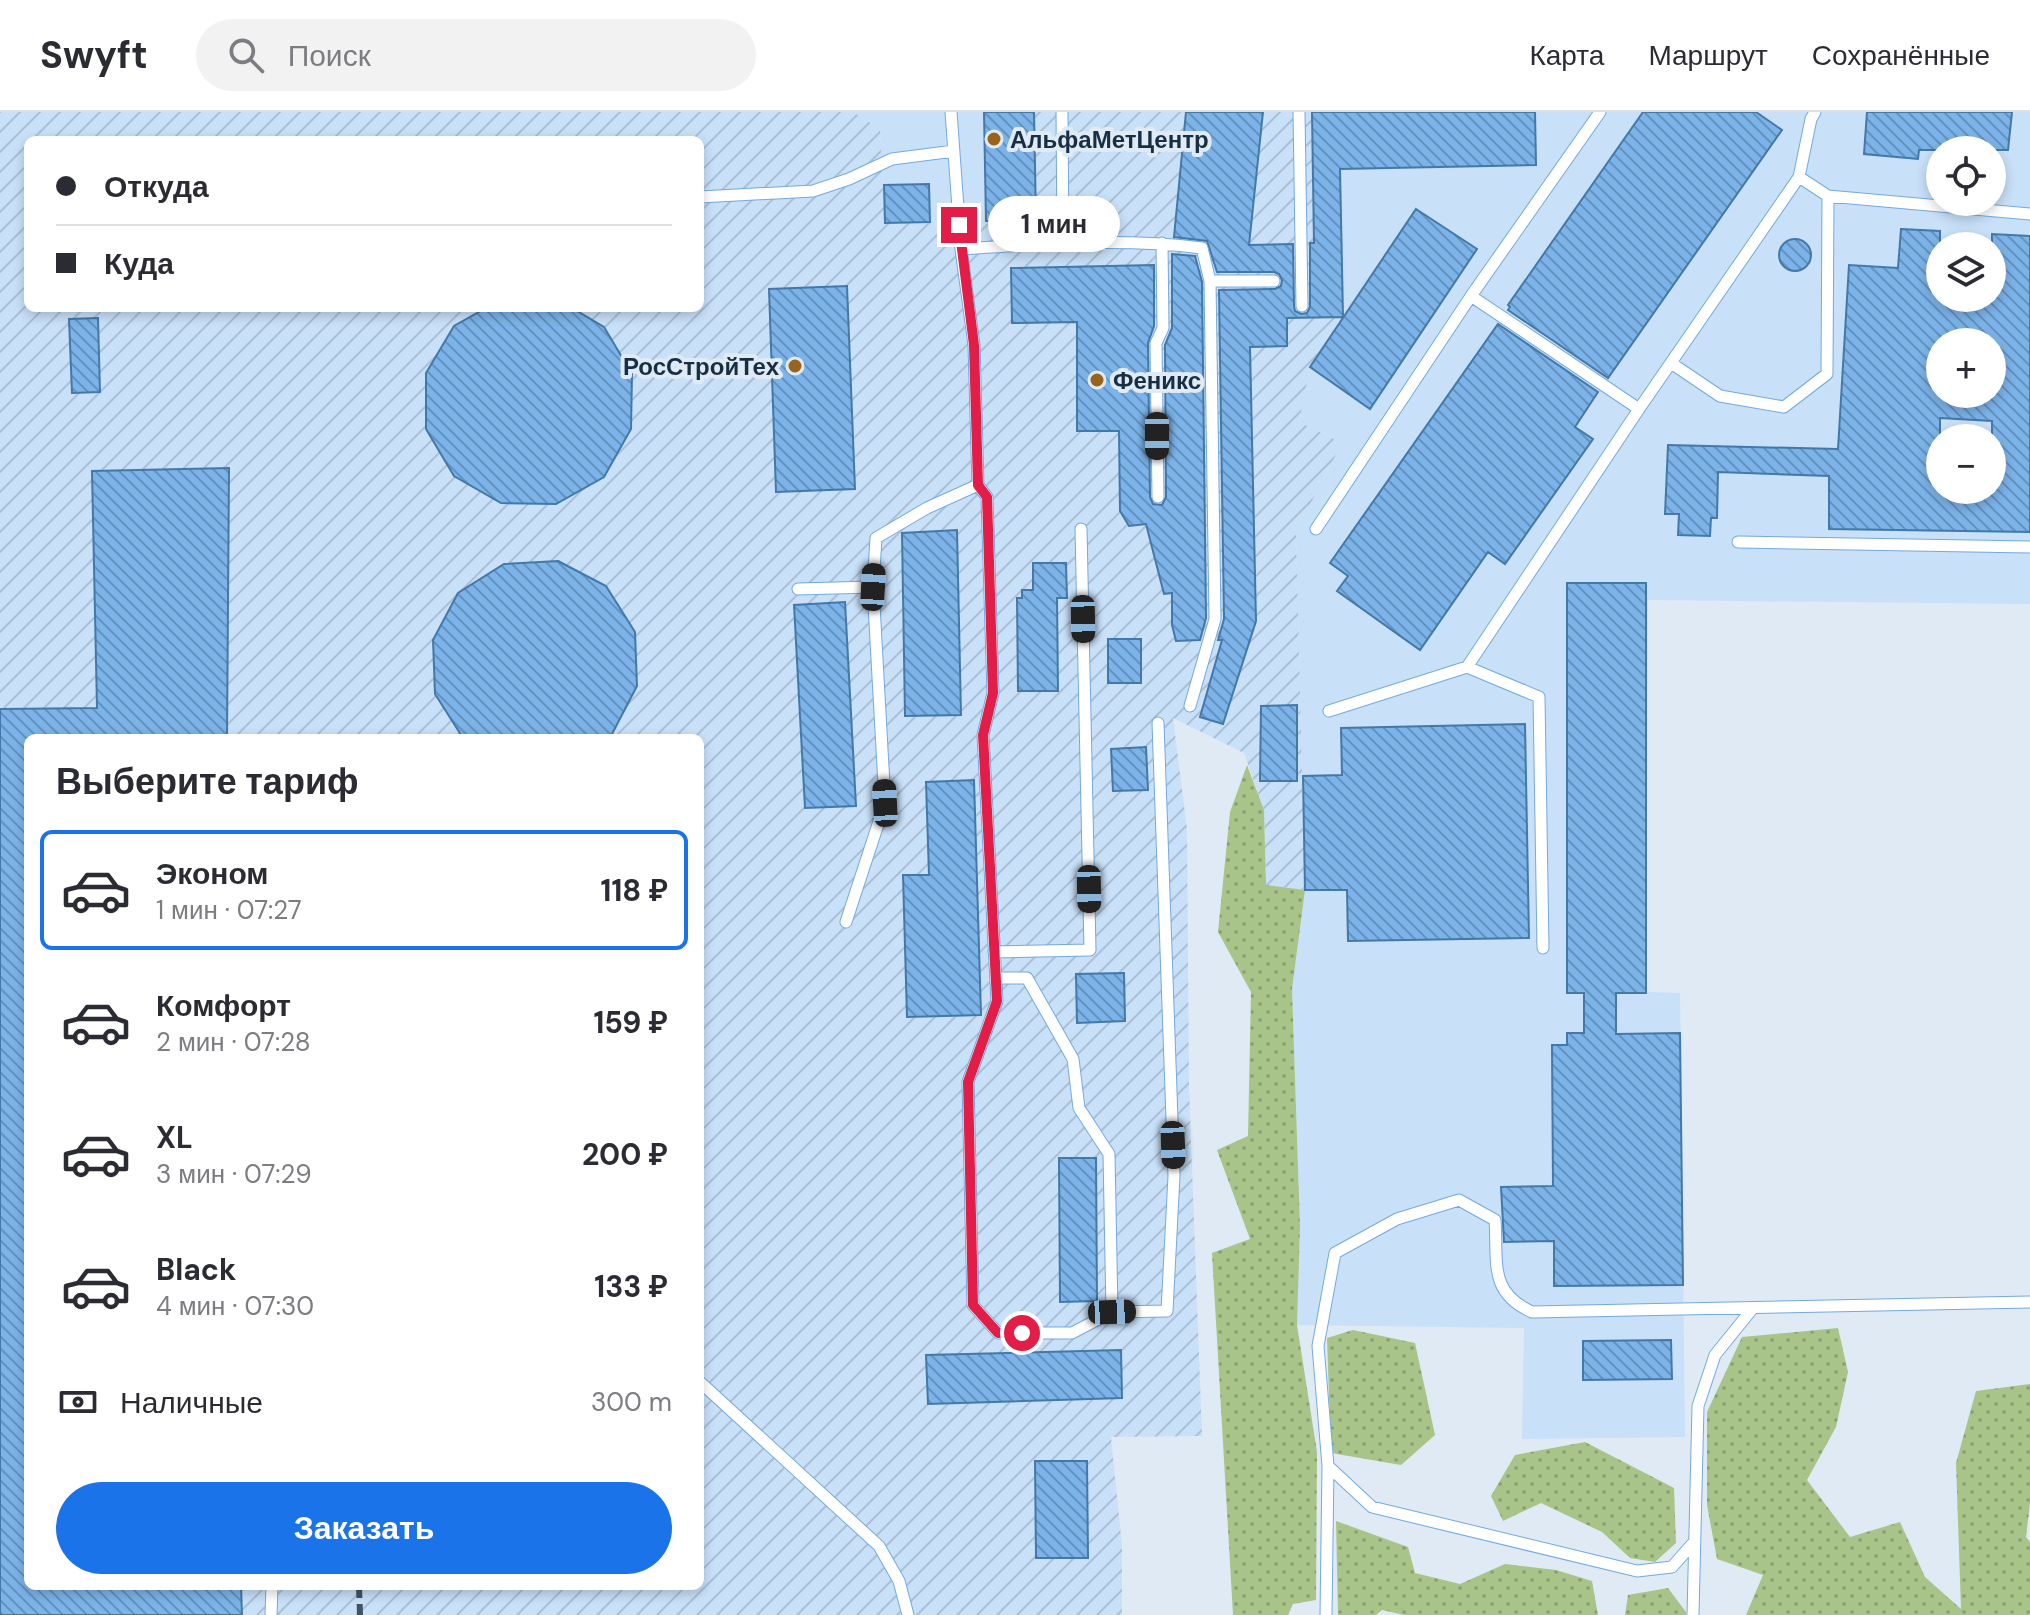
<!DOCTYPE html>
<html lang="ru">
<meta charset="utf-8">
<style>
:root{--surface:#fff;--page:#f2f2f3;--text:#2b2b33;--muted:#7c7c81;--line:#e1e1e2;--accent:#1a73e8}
body{margin:0;font-family:"DM Sans",sans-serif;background:var(--page);color:var(--text);height:100vh;display:flex;flex-direction:column;font-size:30px;white-space:nowrap}
*{box-sizing:border-box;margin:0}
p{font-size:26px;color:var(--muted)}
.icon{flex:none;width:44px;height:44px;fill:none;stroke:currentColor;stroke-width:2;stroke-linecap:round;stroke-linejoin:round}
.map{position:relative;flex:1;overflow:hidden}
.side{position:absolute;left:24px;top:622px;width:680px;height:856px;display:flex;flex-direction:column;background:var(--surface);border-radius:12px;box-shadow:0 4px 12px #0003}
.side>*{flex:none}
.hud{position:absolute;left:24px;top:24px;width:680px;height:176px;border-radius:12px;box-shadow:0 4px 12px #0003;display:grid;align-content:center;height:176px;padding:0 32px;background:var(--surface)}
.tools{position:absolute;left:1926px;top:24px;display:grid;gap:16px}
.tools a{display:grid;place-items:center;width:80px;height:80px;border-radius:50%;background:var(--surface);box-shadow:0 4px 12px #0003;font-size:40px}
.end{position:absolute;width:36px;height:36px;margin:-18px;border:10px solid #e11d48;background:#fff;box-shadow:0 0 0 4px #fff}
.from{border-radius:50%}
.bubble{position:absolute;height:56px;border-radius:28px;background:var(--surface);box-shadow:0 4px 12px #0003;font-size:26px;font-weight:700;line-height:56px;text-align:center}
.car{position:absolute;width:24px;height:48px;margin:-24px -12px;border-radius:10px;box-shadow:0 0 6px 2px #0007;background:linear-gradient(#222 24%,#8ab4d8 0 40%,#222 0 76%,#8ab4d8 0 86%,#222 0)}
.hud b{display:flex;align-items:center;gap:28px;height:76px;font-size:30px}
.hud b+b{border-top:2px solid var(--line)}
.hud i{width:20px;height:20px;background:var(--text)}
ul{padding:0;list-style:none}
li{display:flex;align-items:center;gap:24px;height:120px;margin:0 16px 12px;padding:0 16px;border:4px solid transparent;border-radius:12px}
li div{flex:1}
li b{display:block;font-size:30px}
li em{font-style:normal;font-weight:700}
li.on{border-color:var(--accent)}
li>.icon{width:72px;height:72px;stroke-width:1.5}
h2{padding:0 32px;font-size:36px;line-height:96px}
.pay{display:flex;align-items:center;gap:20px;height:88px;padding:0 32px;font-size:30px}
.pay p{margin-inline-start:auto}
.action{display:flex;gap:16px;margin-top:auto;padding:16px 32px}
.action a{flex:1;height:92px;border-radius:48px;background:var(--accent);color:#fff;font-size:32px;font-weight:700;line-height:92px;text-align:center}
header{display:flex;align-items:center;gap:48px;box-sizing:border-box;height:112px;padding:0 40px;background:var(--surface);border-bottom:2px solid var(--line)}
header strong{font-size:38px}
nav{display:flex;gap:44px;margin-inline-start:auto;font-size:28px}
.search{width:560px;height:72px;background:var(--page);display:flex;align-items:center;gap:20px;box-sizing:border-box;padding:0 28px;border-radius:44px;color:var(--muted);font-size:30px}
.map>svg:first-child{display:block}
.built{fill:#c8e0f8;fill-rule:evenodd}
.industrial{fill:url(#industrial-furrows);fill-rule:evenodd}
.grass{fill:url(#grass-dots)}
.building{fill:url(#building-back-hatch);stroke:#4378a9;stroke-width:2;fill-rule:evenodd}
.lines{fill:none;stroke-linecap:round;stroke-linejoin:round}
.service-casing{stroke:#73aade;stroke-width:13}
.service{stroke:#fff;stroke-width:11}
.rail{stroke:#3e5366;stroke-width:6;stroke-dasharray:12 6;stroke-linecap:butt}
.route{stroke:#e11d48;stroke-width:10}
.poi-dot{fill:#99631b;stroke:#dfeaf5;stroke-width:3}
.labels{text-anchor:middle;dominant-baseline:central;stroke-width:8;stroke-linejoin:round;paint-order:stroke}
.poi-label{font-size:24px;font-weight:bold;fill:#172e43;stroke:#dfeaf5;text-anchor:start}
</style>
<header>
<strong>Swyft</strong>
<div class="search"><svg class="icon" aria-label="search" viewBox="0 0 24 24"><circle cx="10" cy="10" r="6"/><path d="M15 15l6 6"/></svg>Поиск</div>
<nav><a>Карта</a><a>Маршрут</a><a>Сохранённые</a></nav>
</header>
<div class="map">
<svg width="2030" height="1503" viewBox="0 0 2030 1503">
<defs>
<pattern id="industrial-furrows" width="10" height="10" patternUnits="userSpaceOnUse" patternTransform="scale(2)"><rect width="10" height="10" fill="#c8e0f8"/><path d="M-1 1l2-2M0 10L10 0M9 11l2-2" fill="none" stroke="#abc0d6"/></pattern>
<pattern id="grass-dots" width="8" height="8" patternUnits="userSpaceOnUse" patternTransform="scale(2)"><rect width="8" height="8" fill="#a8c488"/><path d="M2 2h.1M6 6h.1" fill="none" stroke="#88a071" stroke-width="1.8" stroke-linecap="round"/></pattern>
<pattern id="building-back-hatch" width="6" height="6" patternUnits="userSpaceOnUse" patternTransform="scale(2)"><rect width="6" height="6" fill="#7cb3e8"/><path d="M-1 5l2 2M0 0l6 6M5-1l2 2" fill="none" stroke="#6592be"/></pattern>
</defs>
<rect width="100%" height="100%" fill="#dfeaf5"/>
<path class="built" d="M853,0H1034L1036,108L885,111L880,17Z
M1339,0H2030V492L1648,488L1646,880L1680,881L1685,1325L1522,1327L1524,1216L1297,1213L1300,1114L1292,877L1305,778L1296,420L1342,331L1299,310L1310,255ZM1940,38H1992V90H1940ZM1940,134H1992V186H1940ZM1940,230H1992V282H1940ZM1940,326H1992V378H1940Z"/>
<path class="industrial" d="M0,0H853L880,17L885,111L1035,108L1034,0H1339L1343,205L1310,255L1299,310L1342,331L1296,420L1305,778L1266,773L1264,698L1244,641L1173,606L1187,717L1189,975L1202,1324L1111,1325L1122,1434V1503H0ZM28,28H700V196H28ZM28,626H700V1474H28Z"/>
<path class="grass" d="M1247,653L1264,698L1266,773L1305,778L1292,877L1300,1114L1297,1213L1317,1340L1316,1488L1293,1492L1288,1503H1233L1212,1141L1250,1127L1217,1038L1248,1024L1251,880L1218,820L1230,700Z
M1838,1216L1848,1260L1836,1315L1807,1368L1850,1425L1900,1410L1925,1465L1961,1497L1956,1351L1976,1279L2030,1272V1391L2026,1425L2030,1430V1503H1746L1763,1463L1717,1447L1707,1393V1300L1742,1225Z
M1353,1218L1415,1231L1435,1323L1401,1353L1331,1341L1327,1226Z
M1585,1330L1674,1376L1676,1431L1655,1450L1630,1446L1602,1420L1541,1391L1503,1409L1491,1384L1515,1343Z
M1336,1409L1408,1435L1415,1461L1460,1472L1505,1452L1556,1458L1592,1469L1598,1503H1404L1382,1498L1376,1503H1338Z
M1668,1476L1686,1500V1503H1625L1628,1483Z"/>
<path class="building" d="M984,0H1034L1036,108L986,109Z
M1186,0H1263L1249,133L1293,132L1294,194L1295,199L1301,202L1307,201L1310,195V131H1314L1312,0H1535L1536,53L1340,57L1343,205L1287,206V234L1250,235L1256,509L1223,612L1200,605L1222,528H1218L1224,507L1219,178L1275,177L1281,174L1282,168L1279,162L1274,160H1217L1207,129L1174,125Z
M1643,0H1756L1782,18L1608,266L1508,198L1510,195L1508,193Z
M1867,0H2012L2008,38H1919L1918,47L1864,42Z
M929,72L930,110L885,111L884,73Z
M1416,97L1477,137L1370,297L1310,255Z
M1901,117L1940,119V186H1992V122L2030,124V420L1829,417V364L1718,360L1717,406H1711L1710,424L1678,423L1679,402H1665L1668,333L1838,337L1849,153L1898,156ZM1940,230H1992V282H1940ZM1940,306L1992,309V378H1940Z
M1779 143a16 16 0 1 1 32 0a16 16 0 1 1-32 0Z
M1172,142L1195,144L1202,170L1206,506L1200,528L1176,529L1172,513V481L1164,482L1146,412L1129,414L1120,399L1119,319H1077V210L1012,211L1011,156L1154,153V214L1148,231L1150,385L1153,392L1162,393L1166,385L1165,233L1172,216Z
M847,174L855,377L776,380L769,177Z
M486,196H572L604,215L632,262L631,317L604,365L556,392L501,391L454,364L426,317V261L454,214Z
M98,206L100,280L72,281L69,207Z
M1498,212L1598,280L1575,315L1593,327L1505,452L1488,440L1420,538L1337,479L1348,464L1330,451Z
M229,356L227,626H28V1474H241L242,1503H0V597L97,596L92,359Z
M957,418L961,603L905,604L902,421Z
M558,449L606,474L635,520L637,574L612,622L606,626H463L435,582L433,528L458,481L504,452Z
M1033,451H1066L1067,486H1057L1058,579H1018L1017,486H1022V478H1033Z
M1567,471H1646V881H1616V922L1680,921L1683,1173L1554,1174V1129L1504,1130L1501,1075L1553,1074L1552,933H1567V921H1584V881H1567Z
M845,490L856,694L805,696L794,493Z
M1108,527H1141V571H1108Z
M1297,593V669H1260L1261,594Z
M1525,612L1529,826L1348,829L1347,778H1305L1303,664L1342,663L1341,616Z
M1146,635L1148,678L1113,679L1111,637Z
M974,668L981,903L907,905L903,763H929L926,670Z
M1124,861L1125,909L1077,911L1076,862Z
M1059,1046H1096L1097,1189L1060,1190Z
M1671,1228L1672,1267L1583,1268V1229Z
M1121,1238L1122,1286L928,1292L926,1243Z
M1035,1349H1087L1088,1446H1036Z"/>
<g class="lines">
<g class="service-casing">
<path id="service" d="M951,0L961,137L974,233L978,373L987,385L993,581L983,623L997,889L968,970L973,1193L998,1221H1072L1112,1200L1167,1199L1174,1064L1158,611
M1062,0L1063,131
M1299,0L1302,194
M1799,65L1828,84L2030,102
M700,85L813,79L849,67L892,47L954,39
M961,137C1041,132 1122,126 1202,136L1210,169L1215,507L1190,594
M1210,169H1274
M1471,184L1639,297
M1671,251L1720,284L1784,295L1827,262L1828,84
M1158,385L1156,231L1163,216L1162,131
M1316,417L1471,184L1600,0
M1738,430L2030,435
M798,477L873,475
M1467,555L1539,585L1543,836
M1329,599L1467,555L1639,297L1799,65L1811,7L1815,0
M846,810L885,691L873,475L876,426L927,396L978,373
M994,840L1090,838L1081,417
M996,866H1027L1073,947L1079,996L1109,1042L1112,1200
M700,1270L879,1434L899,1469L908,1503
M1695,1429L1672,1455L1637,1459L1372,1395L1328,1354L1318,1234L1335,1141L1397,1107L1459,1088L1495,1108C1498,1150 1488,1180 1532,1200L2030,1190
M271,1503L272,1474
M1326,1503L1328,1354
M1693,1503L1698,1294L1715,1243L1753,1196"/>
</g>
<use href="#service" class="service"/>
<path class="rail" d="M359,1474L360,1503"/>
</g>
<g class="lines">
<path class="route" d="M959,113L974,233L978,373L987,385L993,581L983,623L997,889L968,970L973,1193L998,1221H1022"/>
</g>
<g class="poi-dot">
<circle cx="994" cy="27" r="8"/>
<circle cx="795" cy="254" r="8"/>
<circle cx="1097" cy="268" r="8"/>
</g>
<g class="labels">
<g class="poi-label">
<text x="1010" y="27">АльфаМетЦентр</text>
<text x="779" y="254" text-anchor="end">РосСтройТех</text>
<text x="1113" y="268">Феникс</text>
</g>
</g>
</svg>
<div class="tools">
<a><svg class="icon" aria-label="locate" viewBox="0 0 24 24"><circle cx="12" cy="12" r="6"/><path d="M12 2v4M12 18v4M2 12h4M18 12h4"/></svg></a>
<a><svg class="icon" aria-label="layers" viewBox="0 0 24 24"><path d="M12 4l9 5-9 5-9-5zM3 14l9 5 9-5"/></svg></a>
<a>+</a>
<a>−</a>
</div>
<i class="end from" style="left:1022px;top:1221px"></i>
<i class="end" style="left:959px;top:113px"></i>
<div class="bubble" style="left:988px;top:84px;width:132px">1 мин</div>
<i class="car" style="left:1157px;top:324px;rotate:180deg"></i>
<i class="car" style="left:873px;top:475px;rotate:3deg"></i>
<i class="car" style="left:1083px;top:507px;rotate:179deg"></i>
<i class="car" style="left:885px;top:691px;rotate:357deg"></i>
<i class="car" style="left:1089px;top:777px;rotate:179deg"></i>
<i class="car" style="left:1173px;top:1033px;rotate:178deg"></i>
<i class="car" style="left:1112px;top:1200px;rotate:88deg"></i>
<div class="hud">
<b><i class="from"></i>Откуда</b>
<b><i></i>Куда</b>
</div>
<section class="side">
<h2>Выберите тариф</h2>
<ul>
<li class="on"><svg class="icon" aria-label="car" viewBox="0 0 24 24"><path d="M5 17H2v-5l4-1 3-4h7l3 4 3 1v5h-3M9 17h6M6 11h13"/><circle cx="7" cy="17" r="2"/><circle cx="17" cy="17" r="2"/></svg><div><b>Эконом</b><p>1 мин · 07:27</p></div><em>118 ₽</em></li>
<li><svg class="icon" aria-label="car" viewBox="0 0 24 24"><path d="M5 17H2v-5l4-1 3-4h7l3 4 3 1v5h-3M9 17h6M6 11h13"/><circle cx="7" cy="17" r="2"/><circle cx="17" cy="17" r="2"/></svg><div><b>Комфорт</b><p>2 мин · 07:28</p></div><em>159 ₽</em></li>
<li><svg class="icon" aria-label="car" viewBox="0 0 24 24"><path d="M5 17H2v-5l4-1 3-4h7l3 4 3 1v5h-3M9 17h6M6 11h13"/><circle cx="7" cy="17" r="2"/><circle cx="17" cy="17" r="2"/></svg><div><b>XL</b><p>3 мин · 07:29</p></div><em>200 ₽</em></li>
<li><svg class="icon" aria-label="car" viewBox="0 0 24 24"><path d="M5 17H2v-5l4-1 3-4h7l3 4 3 1v5h-3M9 17h6M6 11h13"/><circle cx="7" cy="17" r="2"/><circle cx="17" cy="17" r="2"/></svg><div><b>Black</b><p>4 мин · 07:30</p></div><em>133 ₽</em></li>
</ul>
<div class="pay"><svg class="icon" aria-label="cash" viewBox="0 0 24 24"><path d="M3 7h18v10H3z"/><circle cx="12" cy="12" r="2"/></svg>Наличные<p>300 m</p></div>
<div class="action"><a>Заказать</a></div>
</section>
</div>
